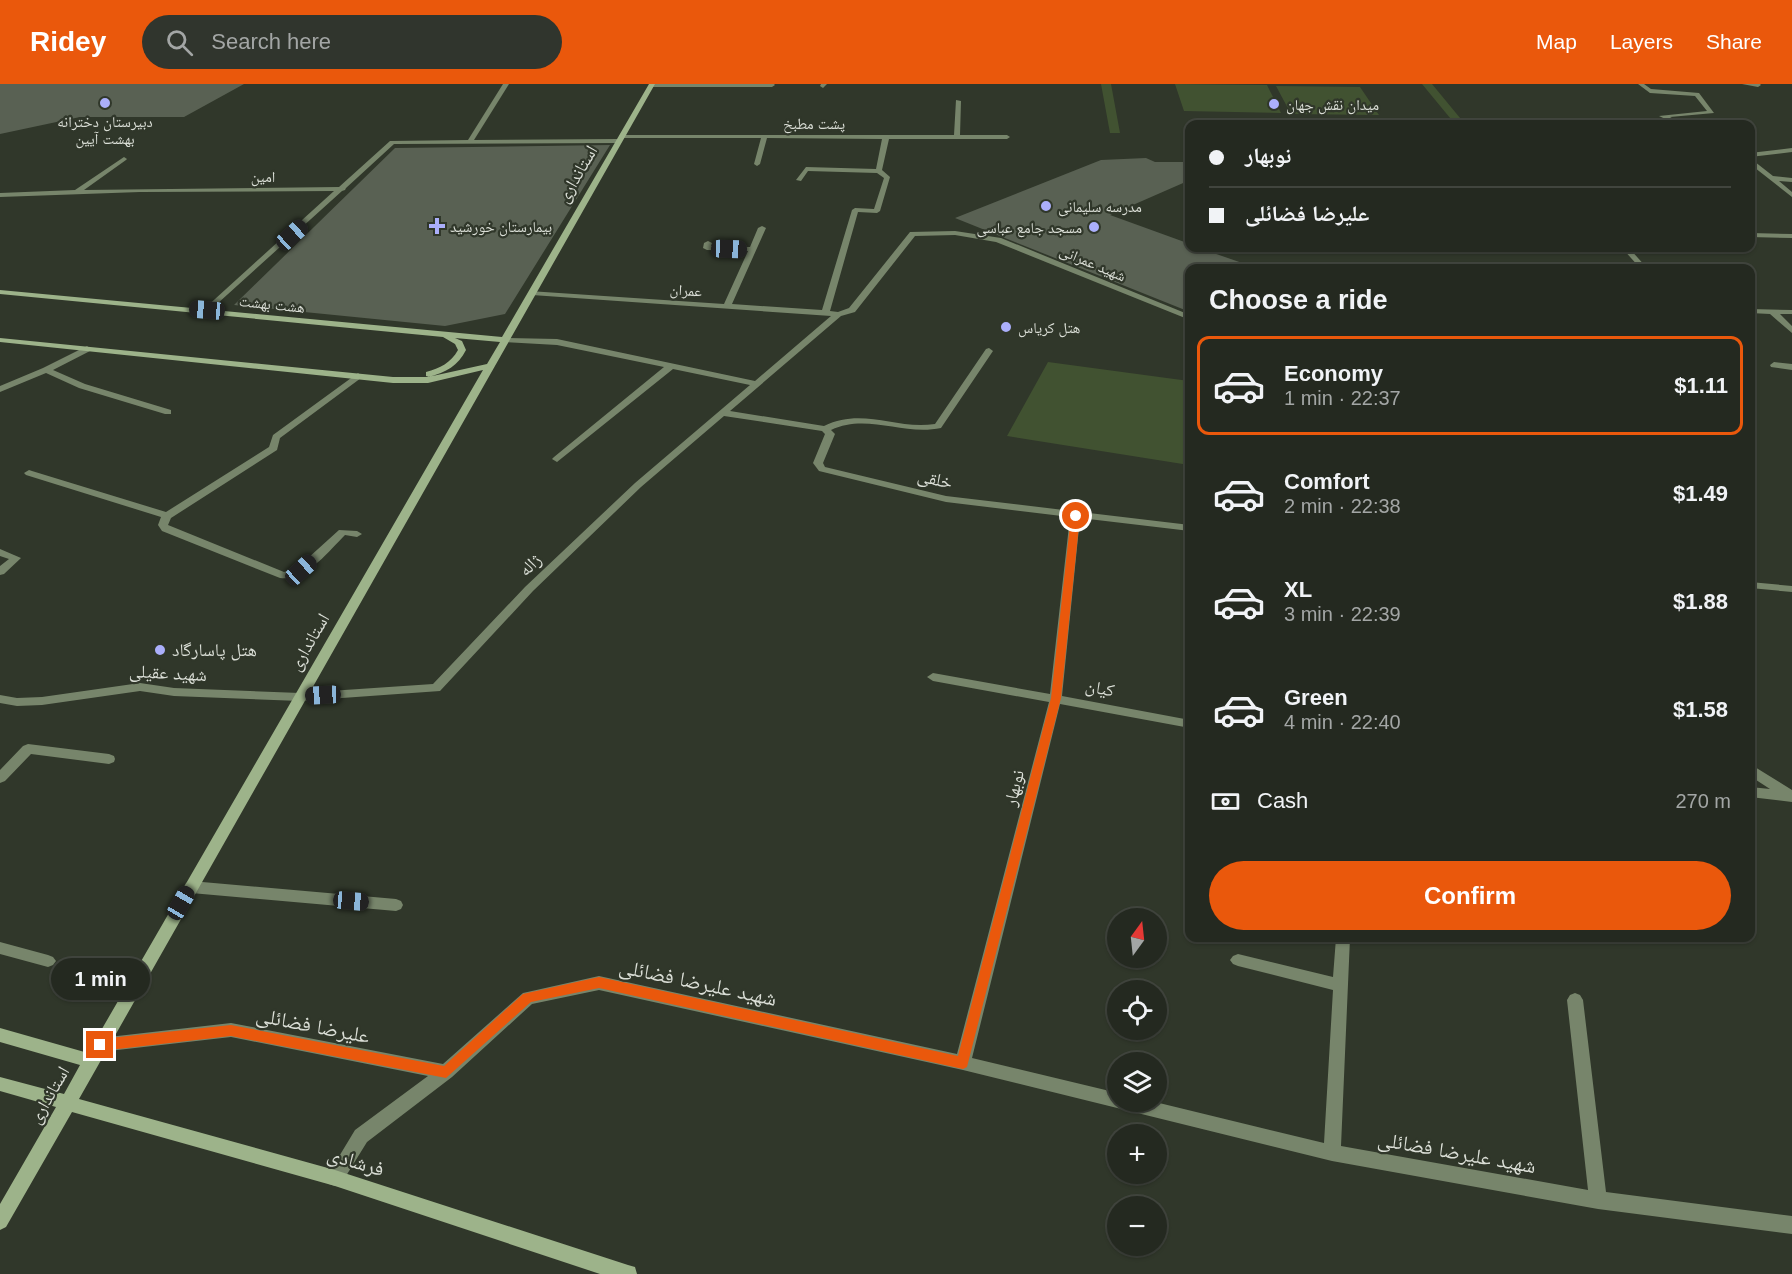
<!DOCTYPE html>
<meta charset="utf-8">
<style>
:root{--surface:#242920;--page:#30352d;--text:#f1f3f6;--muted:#a3a6a5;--line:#41453e;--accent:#ea580c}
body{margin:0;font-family:Helvetica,"Noto Naskh Arabic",sans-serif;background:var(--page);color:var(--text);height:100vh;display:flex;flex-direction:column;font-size:22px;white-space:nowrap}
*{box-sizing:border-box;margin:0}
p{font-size:20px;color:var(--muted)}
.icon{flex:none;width:33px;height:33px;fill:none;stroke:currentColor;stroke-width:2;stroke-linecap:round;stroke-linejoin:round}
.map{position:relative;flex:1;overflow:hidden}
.panel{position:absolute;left:1185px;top:180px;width:570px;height:678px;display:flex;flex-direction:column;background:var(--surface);border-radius:12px;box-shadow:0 2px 4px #0004,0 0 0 2px var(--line)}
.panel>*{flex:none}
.hud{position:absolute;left:1185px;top:36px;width:570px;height:132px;border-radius:12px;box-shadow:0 2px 4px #0004,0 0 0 2px var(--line);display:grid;align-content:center;height:132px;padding:0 24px;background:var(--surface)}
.needle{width:39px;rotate:15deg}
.buttons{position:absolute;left:1107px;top:824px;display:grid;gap:12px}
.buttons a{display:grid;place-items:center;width:60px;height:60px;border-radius:50%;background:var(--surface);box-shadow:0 2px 4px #0004,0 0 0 2px var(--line);font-size:30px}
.end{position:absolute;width:27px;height:27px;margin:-14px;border:8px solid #ea580c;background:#fff;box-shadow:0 0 0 3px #fff}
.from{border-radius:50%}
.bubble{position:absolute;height:42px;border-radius:21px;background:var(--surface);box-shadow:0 2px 4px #0004,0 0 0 2px var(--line);font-size:20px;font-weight:700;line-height:42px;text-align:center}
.car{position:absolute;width:18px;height:36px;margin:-18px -9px;border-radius:8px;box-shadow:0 0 4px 2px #0007;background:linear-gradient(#222 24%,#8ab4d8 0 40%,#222 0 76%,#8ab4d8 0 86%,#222 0)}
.hud b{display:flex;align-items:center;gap:21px;height:57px;font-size:22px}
.hud b+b{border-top:2px solid var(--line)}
.hud i{width:15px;height:15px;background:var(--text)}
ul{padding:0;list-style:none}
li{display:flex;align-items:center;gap:18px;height:99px;margin:0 12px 9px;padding:0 12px;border:3px solid transparent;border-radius:12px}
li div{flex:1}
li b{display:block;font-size:22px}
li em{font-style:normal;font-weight:700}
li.on{border-color:var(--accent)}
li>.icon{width:54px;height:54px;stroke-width:1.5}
h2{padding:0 24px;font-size:27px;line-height:72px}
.pay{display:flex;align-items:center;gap:15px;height:66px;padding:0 24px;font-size:22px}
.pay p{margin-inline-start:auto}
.button{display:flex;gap:12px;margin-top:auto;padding:12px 24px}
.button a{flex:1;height:69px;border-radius:36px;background:var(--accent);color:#fff;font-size:24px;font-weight:700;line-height:69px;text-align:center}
header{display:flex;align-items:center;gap:36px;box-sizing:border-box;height:84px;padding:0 30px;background:var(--accent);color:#fff}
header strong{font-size:28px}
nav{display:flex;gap:33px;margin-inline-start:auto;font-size:21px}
.search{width:420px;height:54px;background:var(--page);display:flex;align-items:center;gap:15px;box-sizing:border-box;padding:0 21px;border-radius:33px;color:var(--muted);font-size:22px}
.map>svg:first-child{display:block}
.green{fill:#415231}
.building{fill:#596153}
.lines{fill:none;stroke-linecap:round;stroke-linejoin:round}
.minor{fill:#77856b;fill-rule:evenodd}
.secondary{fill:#9db38a;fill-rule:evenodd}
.route{fill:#ea580c}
.poi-dot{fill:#abaffb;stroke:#30372a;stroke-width:2}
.labels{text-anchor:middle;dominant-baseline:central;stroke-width:4.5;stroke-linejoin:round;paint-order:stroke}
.far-poi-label{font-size:15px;fill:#daded6;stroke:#30372a;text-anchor:start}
.far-street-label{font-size:15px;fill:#daded6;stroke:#30372a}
.street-label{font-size:18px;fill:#daded6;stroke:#30372a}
.poi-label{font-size:18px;fill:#daded6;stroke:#30372a;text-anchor:start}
.near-street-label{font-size:21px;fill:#daded6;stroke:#30372a}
</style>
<header>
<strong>Ridey</strong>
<div class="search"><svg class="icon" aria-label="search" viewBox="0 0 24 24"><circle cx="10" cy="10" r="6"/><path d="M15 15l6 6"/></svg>Search here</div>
<nav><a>Map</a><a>Layers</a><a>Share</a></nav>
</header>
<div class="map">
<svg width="1792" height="1190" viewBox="0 0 1792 1190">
<rect width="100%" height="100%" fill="#30372a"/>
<path class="green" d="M1101,0H1111L1120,49H1110Z
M1175,0L1267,1L1281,29L1184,27Z
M1422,0H1432L1465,40H1455Z
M1276,2L1360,3L1379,31L1291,30Z
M1048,278L1189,297V381L1007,352Z"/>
<path class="building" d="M0,0H244L184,33H80L0,50Z
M610,61L505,230L445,242L234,221L395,64Z
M1146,74L1155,78H1190V96L1110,131L1190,160V164H1199L1248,181L1247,184H1190V228L955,134L1101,76Z"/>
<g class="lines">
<path class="minor" d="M503,0H509L474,56L618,55L621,57L618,59L394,60L346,104L345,106L342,107L207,229L203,227L204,225L334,107L140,108L0,113V109L75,106L124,73L127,75L126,76L84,106L339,103L390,57L468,56Z
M649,0H774L775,1L772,3H651Z
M821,0H827L823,4L820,2Z
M1638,0H1644L1651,5L1699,9L1714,29L1670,33L1683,40H1676L1659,32L1707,27L1695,12L1650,9Z
M1742,0H1760L1761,1L1758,3Z
M956,16L961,17L960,51H1007L1010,53L1007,55H889L882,86L890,93L880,127L877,129L858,128L830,227L838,228L849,224L910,148L955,147L1001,154L1190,231V236L996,158L955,151L915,152L855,228L841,232L730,327L824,342C863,323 895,346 935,340L986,265L989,264L993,267L941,344C903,352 867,329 831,346L835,350L823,379L825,383L946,412L1190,441V447L1080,434L1062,612L1190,636V644L1060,620L972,974L1118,1009V1017H1151L1324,1059L1333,906L1238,882L1233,880L1230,876L1233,872L1238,870L1333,893L1336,854H1350L1341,1062L1588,1106L1567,916L1570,911L1575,909L1580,911L1583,916L1606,1108L1792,1132V1150L1598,1125L1332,1077L963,986L599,906L532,920L452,993L367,1058L341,1100L335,1102L329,1100L326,1094L355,1046L428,992L231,953L100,968L94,966L92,961L94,956L100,954L231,939L443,980L523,909L599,892L957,970L1049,618L933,597L927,593L933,589L1050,610L1070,433L946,418L819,387L813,379L825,350L822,347L724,332L641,403L533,507L440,607L300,617L174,612L140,607L42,621L17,622L0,619V611L17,614L42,613L140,599L174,604L300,609L433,600L525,503L635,399L750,301L673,285L557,378L552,375L554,373L664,283L557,261L505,258H502V254L557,255L755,297L831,232L532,211H529V207L724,220L748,167L707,166L703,164L704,159L708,157L712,159L711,162L750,163L758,144L762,142L766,144L732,220L822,226L852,126L855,124L874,125L884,94L877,89L808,87L801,97L796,96L806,83L876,85L882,55L767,54L760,80L757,82L754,80L761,54H621L619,51H954Z
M1792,64V68L1750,73V69Z
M1750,74L1773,92L1792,94V98L1779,97L1792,108V113L1750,80Z
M1750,149L1792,150V154L1750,153Z
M1622,164H1629L1647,184H1640Z
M1750,225L1792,226V230H1780L1792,242V249L1770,230L1750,229Z
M87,262L91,265L90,267L53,286L85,300L171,326V330H165L79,304L46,289L0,308V302L43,284Z
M1774,278L1792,280V286L1771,283L1770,281Z
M358,289L362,292L361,294L280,354L277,366L171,434L168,441L284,488L297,484L339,446L357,447L362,450L357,453L345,451C329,467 305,498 280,494L162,447L158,441L161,433L26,391L24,389L29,386L32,387L166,428L269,363L273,351Z
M0,465L21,474L4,490L0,491V482L9,475L0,472Z
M1750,498L1792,502V508L1750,504Z
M28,660L109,670L114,672L115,675L114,678L109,680L31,670L5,697L0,699V686L23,662Z
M1750,680L1792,706V718L1750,713V703L1770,705L1750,692Z
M191,797L396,815L401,817L403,821L401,825L396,827L191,809L186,807L184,803L186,799Z
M0,858L48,871L53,873L56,877L53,881L48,883L0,870Z"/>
<path class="secondary" d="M649,0H655L79,1015L335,1086L628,1181L635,1183L637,1190H600L335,1102L72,1028L6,1143L0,1146V1120L56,1023L0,1007V993L64,1010L80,981L0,958V944L88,969L483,286L428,299H393L0,258V254L393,293H428L487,280L500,258L455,254L462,257L466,266C458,282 446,288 429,293L426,292V288C440,284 451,279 458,266L455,260L443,253L0,210V206L502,253Z"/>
</g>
<path class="route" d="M1076,430L1080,432L1061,614L967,983L963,985L599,904L531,918L446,994L231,952L100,967L95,965V957L100,955L231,941L444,982L523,910L599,893L958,972L1051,614L1071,432Z"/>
<g class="poi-dot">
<circle cx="105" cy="19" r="6"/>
<circle cx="1274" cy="20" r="6"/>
<circle cx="1046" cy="122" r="6"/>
<path d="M434 133h6v6h6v6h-6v6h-6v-6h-6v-6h6z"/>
<circle cx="1094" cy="143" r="6"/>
<circle cx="1006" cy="243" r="6"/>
<circle cx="160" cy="566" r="6"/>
</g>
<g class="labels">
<g class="far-poi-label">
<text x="1286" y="20">میدان نقش جهان</text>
<text x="105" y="37" text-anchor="middle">دبیرستان دخترانه<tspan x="105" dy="17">بهشت آیین</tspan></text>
<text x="1058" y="122">مدرسه سلیمانی</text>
<text x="450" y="142">بیمارستان خورشید</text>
<text x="1082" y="143" text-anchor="end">مسجد جامع عباسی</text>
<text x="1018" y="243">هتل کریاس</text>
</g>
<g class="far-street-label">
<text x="814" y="39">پشت مطبخ</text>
<text x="263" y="92">امین</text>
<text transform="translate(1093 179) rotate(23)">شهید عمرانی</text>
<text transform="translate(686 206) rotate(4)">عمران</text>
<text transform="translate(272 220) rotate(6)">هشت بهشت</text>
</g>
<g class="street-label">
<text transform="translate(577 90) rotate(-60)">استانداری</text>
<text transform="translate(935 395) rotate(13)">خلقی</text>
<text transform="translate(530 481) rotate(-44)">ژاله</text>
<text transform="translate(309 558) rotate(-60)">استانداری</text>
<text transform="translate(168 589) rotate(3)">شهید عقیلی</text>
<text transform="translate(1100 604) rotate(11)">کیان</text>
<text transform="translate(1014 704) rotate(-76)">نوبهار</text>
<text transform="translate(49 1011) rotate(-60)">استانداری</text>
</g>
<g class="poi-label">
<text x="172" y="566">هتل پاسارگاد</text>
</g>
<g class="near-street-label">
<text transform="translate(698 898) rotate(12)">شهید علیرضا فضائلی</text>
<text transform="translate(313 941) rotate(11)">علیرضا فضائلی</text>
<text transform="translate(1457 1068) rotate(10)">شهید علیرضا فضائلی</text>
<text transform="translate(356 1077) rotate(17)">فرشادی</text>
</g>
</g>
</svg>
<div class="buttons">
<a><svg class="needle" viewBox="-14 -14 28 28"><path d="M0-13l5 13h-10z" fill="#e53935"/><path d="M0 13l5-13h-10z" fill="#a3a6a5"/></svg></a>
<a><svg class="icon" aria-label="locate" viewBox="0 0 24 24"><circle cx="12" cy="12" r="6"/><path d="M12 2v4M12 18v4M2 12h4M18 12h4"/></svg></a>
<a><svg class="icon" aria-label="layers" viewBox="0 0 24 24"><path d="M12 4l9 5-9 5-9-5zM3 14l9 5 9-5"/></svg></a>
<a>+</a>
<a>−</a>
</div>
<i class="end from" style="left:1076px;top:432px"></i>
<i class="end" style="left:100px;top:961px"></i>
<div class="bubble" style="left:51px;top:874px;width:99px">1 min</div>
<i class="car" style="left:292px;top:151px;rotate:48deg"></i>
<i class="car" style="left:729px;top:165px;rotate:92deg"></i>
<i class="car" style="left:207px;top:226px;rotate:275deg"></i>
<i class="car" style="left:301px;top:486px;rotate:48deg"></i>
<i class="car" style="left:323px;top:611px;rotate:267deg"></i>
<i class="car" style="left:351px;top:817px;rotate:95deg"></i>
<i class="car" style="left:181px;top:819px;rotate:30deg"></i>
<div class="hud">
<b><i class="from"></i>نوبهار</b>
<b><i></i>علیرضا فضائلی</b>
</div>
<section class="panel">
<h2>Choose a ride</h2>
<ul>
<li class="on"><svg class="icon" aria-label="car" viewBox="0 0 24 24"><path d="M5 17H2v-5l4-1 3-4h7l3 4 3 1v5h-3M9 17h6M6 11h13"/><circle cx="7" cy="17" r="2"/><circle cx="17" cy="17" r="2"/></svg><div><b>Economy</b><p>1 min · 22:37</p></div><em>$1.11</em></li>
<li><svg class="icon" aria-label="car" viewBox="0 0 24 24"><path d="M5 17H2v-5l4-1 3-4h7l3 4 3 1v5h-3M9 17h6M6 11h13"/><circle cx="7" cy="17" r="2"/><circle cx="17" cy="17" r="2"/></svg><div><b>Comfort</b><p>2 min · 22:38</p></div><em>$1.49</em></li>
<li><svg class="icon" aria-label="car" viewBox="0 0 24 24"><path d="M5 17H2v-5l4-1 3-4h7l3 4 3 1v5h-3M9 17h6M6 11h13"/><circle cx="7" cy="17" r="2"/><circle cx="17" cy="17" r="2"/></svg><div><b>XL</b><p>3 min · 22:39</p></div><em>$1.88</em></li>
<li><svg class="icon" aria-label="car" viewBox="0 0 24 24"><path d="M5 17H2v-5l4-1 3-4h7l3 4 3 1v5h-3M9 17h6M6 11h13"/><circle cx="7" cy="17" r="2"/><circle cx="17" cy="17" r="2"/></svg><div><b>Green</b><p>4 min · 22:40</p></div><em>$1.58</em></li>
</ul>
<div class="pay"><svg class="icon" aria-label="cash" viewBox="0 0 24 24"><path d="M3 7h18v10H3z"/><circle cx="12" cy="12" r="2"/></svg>Cash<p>270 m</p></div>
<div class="button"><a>Confirm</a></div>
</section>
</div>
